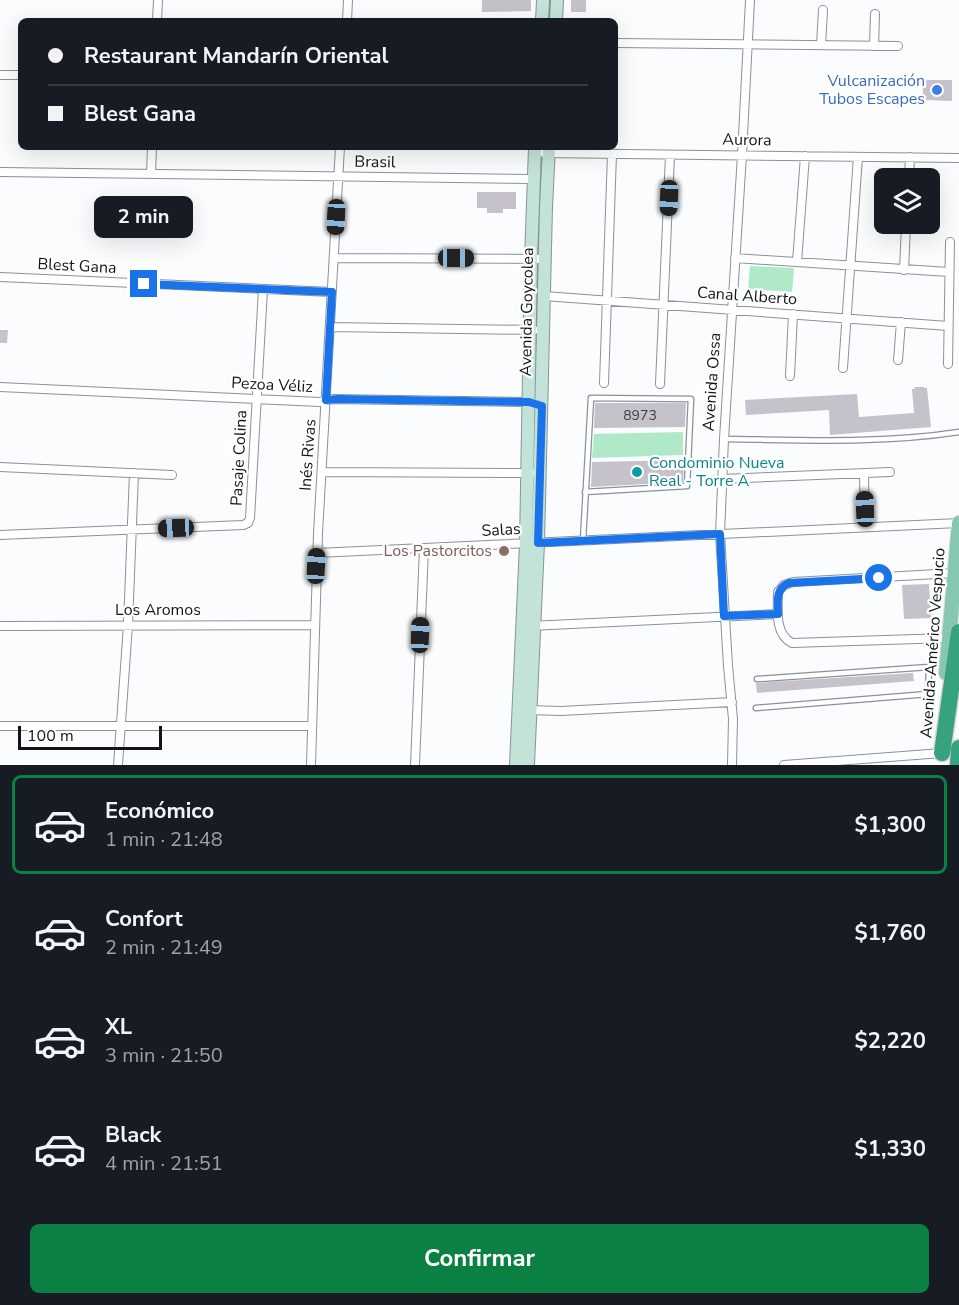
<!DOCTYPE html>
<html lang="es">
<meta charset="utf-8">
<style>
:root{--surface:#171b24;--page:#20242c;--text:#f1f3f6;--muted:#9ea1a6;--line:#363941;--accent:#0b8043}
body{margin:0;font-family:"Nunito Sans",sans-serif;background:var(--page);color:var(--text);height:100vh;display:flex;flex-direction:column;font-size:22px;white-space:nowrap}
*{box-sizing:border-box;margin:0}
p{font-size:20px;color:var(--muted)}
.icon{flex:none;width:33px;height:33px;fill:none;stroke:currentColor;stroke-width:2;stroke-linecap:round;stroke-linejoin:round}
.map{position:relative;height:765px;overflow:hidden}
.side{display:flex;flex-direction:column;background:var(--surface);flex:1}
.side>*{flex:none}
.banner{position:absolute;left:18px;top:18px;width:600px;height:132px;border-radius:9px;box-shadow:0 6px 24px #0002;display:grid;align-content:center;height:132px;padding:0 30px;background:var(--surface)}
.tools{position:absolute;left:874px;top:168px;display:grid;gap:12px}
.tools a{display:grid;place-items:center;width:66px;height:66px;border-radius:9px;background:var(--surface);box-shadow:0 6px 24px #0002;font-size:30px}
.scale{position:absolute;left:18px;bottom:15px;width:144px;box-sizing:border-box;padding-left:6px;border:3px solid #121518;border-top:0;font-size:16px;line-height:21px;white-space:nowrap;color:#121518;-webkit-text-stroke:4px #fff;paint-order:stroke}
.end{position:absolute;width:27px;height:27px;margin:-14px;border:8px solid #1a73e8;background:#fff;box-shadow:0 0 0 3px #fff}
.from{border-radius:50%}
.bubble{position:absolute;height:42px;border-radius:9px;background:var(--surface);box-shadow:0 6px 24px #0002;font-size:20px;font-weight:700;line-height:42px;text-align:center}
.car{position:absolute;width:18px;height:36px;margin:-18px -9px;border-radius:8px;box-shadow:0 0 4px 2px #0007;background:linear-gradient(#222 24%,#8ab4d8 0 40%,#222 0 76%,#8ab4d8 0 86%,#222 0)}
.banner b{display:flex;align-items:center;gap:21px;height:57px;font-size:22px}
.banner b+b{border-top:2px solid var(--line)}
.banner i{width:15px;height:15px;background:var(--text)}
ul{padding:10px 0 0;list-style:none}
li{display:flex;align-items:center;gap:18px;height:99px;margin:0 12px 9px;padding:0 18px;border:3px solid transparent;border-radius:9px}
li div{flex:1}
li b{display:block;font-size:22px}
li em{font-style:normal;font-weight:700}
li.on{border-color:var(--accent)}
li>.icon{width:54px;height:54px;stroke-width:1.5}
.action{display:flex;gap:12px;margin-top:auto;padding:12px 30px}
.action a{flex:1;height:69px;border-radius:9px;background:var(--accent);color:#fff;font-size:24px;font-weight:700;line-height:69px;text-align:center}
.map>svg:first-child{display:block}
.green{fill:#afe9c8}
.building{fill:#c5c2cc}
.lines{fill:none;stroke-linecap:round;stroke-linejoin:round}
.lane-casing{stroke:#899299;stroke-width:7}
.street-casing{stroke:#899299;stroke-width:10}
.secondary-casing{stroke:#899299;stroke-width:14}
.primary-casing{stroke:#d4d5d5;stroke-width:16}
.highway-casing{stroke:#d4d5d5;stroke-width:19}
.lane{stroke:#fff;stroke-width:4.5}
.street{stroke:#fff;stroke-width:8}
.secondary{stroke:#c3e3d9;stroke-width:12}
.primary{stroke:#86c7b2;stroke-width:14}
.highway{stroke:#36a27f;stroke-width:16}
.route{stroke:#1a73e8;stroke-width:8}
.shop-dot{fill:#3f7fe0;stroke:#fff;stroke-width:2}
.culture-dot{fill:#0f9aa8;stroke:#fff;stroke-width:2}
.education-dot{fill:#8d6e63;stroke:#fff;stroke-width:2}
.labels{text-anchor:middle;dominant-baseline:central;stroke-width:4.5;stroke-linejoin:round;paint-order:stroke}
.number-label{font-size:14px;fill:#3f4045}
.shop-label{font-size:16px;fill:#366cbe;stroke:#fff;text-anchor:end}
.street-label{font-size:16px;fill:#121518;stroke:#fff}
.culture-label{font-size:16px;fill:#0d838f;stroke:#fff;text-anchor:start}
.education-label{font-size:16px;fill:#785e54;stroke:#fff;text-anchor:end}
</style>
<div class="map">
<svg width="959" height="765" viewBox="0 0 959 765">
<rect width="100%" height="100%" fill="#fafcfd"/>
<path class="green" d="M750,266L794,268L792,292L748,289Z
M683,432V455L592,458L594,434Z"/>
<path class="building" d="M482,0H531V11L482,12Z
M571,0H586V12H571Z
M923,80H952V101L923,100Z
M477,192H516V209H503V213H487V208H477Z
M0,330H8L7,343H0Z
M914,387H924V388H927L931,427L830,435L829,410L746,415L745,400L857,394L859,417L914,413L912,389H915Z
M595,403H686L685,427L594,428Z
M684,460L683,482L591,487L592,462Z
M929,584L931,618L904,619L902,585Z
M913,673L914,681L757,693L756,683Z"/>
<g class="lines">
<g class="lane-casing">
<path id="lane" d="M724,439C802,440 881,444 959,432
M583,541L591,398L691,399L687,486L585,492
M756,708L928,694L929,667L757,679"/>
</g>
<g class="street-casing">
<path id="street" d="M157,21L158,0
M347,21L348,0
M615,43L898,46
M821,45L823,10
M874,46L875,14
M0,75H21
M544,153L959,158
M0,172L534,179
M151,174L152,147
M909,178L910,157
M334,258L545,259
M735,258L949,272
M797,262L805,156
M904,270L906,224
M0,277L332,292
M544,296L948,326
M330,327L534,330
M898,360L901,322
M948,364L950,242
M843,368L858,157
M790,376L793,314
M604,383L612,154
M660,384L670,155
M0,387L320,402L333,399L529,402L533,403
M0,467L172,475
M322,472L532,473
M864,474L865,527
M722,479L890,472
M0,535L243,525L248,523L250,518L263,289
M317,553L959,523
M0,626L315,625
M530,626L778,614
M948,638L792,643C774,634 778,609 778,592L784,585L793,582L955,573
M528,710L561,711L732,702
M0,726H312
M118,765L128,625L134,473
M311,765L318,533L340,147
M415,765L424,548
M732,765L733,719L728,666L720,534L724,439L742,155L750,0
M784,765L942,753"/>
</g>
<g class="secondary-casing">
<path id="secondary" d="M542,21L543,0
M556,21L557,0
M516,765L526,544L531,259L535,147
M528,765L538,543L546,207L549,147"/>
</g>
<g class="primary-casing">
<path id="primary" d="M946,673L959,523"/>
</g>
<g class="highway-casing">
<path id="highway" d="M942,753L959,632
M958,765L959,748"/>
</g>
<use href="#lane" class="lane"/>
<use href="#street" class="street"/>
<use href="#secondary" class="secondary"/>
<use href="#primary" class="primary"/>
<use href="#highway" class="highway"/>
</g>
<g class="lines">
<path class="route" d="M144,284L332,292L326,400L338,399L529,402L542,406L538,543L720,534L724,616L778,614C778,601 775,589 789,583L879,578"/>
</g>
<circle class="shop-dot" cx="937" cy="90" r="6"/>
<circle class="culture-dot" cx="637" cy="472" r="6"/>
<circle class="education-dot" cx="504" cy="551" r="6"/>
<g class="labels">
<g class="number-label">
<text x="640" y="415">8973</text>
</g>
<g class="shop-label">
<text x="925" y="81">Vulcanización<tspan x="925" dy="18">Tubos Escapes</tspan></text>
</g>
<g class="street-label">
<text transform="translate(747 140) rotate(1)">Aurora</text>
<text transform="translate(375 162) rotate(1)">Brasil</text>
<text transform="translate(77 266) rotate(3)">Blest Gana</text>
<text transform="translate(747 296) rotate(4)">Canal Alberto</text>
<text transform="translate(527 312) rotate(-89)">Avenida Goycolea</text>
<text transform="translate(712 382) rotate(-86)">Avenida Ossa</text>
<text transform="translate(272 385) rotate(3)">Pezoa Véliz</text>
<text transform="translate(308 455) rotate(-86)">Inés Rivas</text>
<text transform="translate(239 458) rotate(-87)">Pasaje Colina</text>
<text transform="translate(501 530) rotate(-3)">Salas</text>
<text x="158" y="610">Los Aromos</text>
<text transform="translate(933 643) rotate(-86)">Avenida Américo Vespucio</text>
</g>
<g class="culture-label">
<text x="649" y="463">Condominio Nueva<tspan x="649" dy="18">Real - Torre A</tspan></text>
</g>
<g class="education-label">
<text x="492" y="551">Los Pastorcitos</text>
</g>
</g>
</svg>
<div class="tools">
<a><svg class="icon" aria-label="layers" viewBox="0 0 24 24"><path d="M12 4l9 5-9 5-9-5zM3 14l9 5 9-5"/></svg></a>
</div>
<div class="scale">100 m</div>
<i class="end from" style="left:879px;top:578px"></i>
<i class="end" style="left:144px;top:284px"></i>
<div class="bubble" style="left:94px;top:196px;width:99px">2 min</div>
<i class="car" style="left:669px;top:198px;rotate:182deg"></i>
<i class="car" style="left:336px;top:217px;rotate:183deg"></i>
<i class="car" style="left:456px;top:258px;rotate:90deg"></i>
<i class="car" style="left:865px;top:509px;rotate:358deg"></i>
<i class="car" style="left:176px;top:528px;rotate:268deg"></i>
<i class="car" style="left:316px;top:566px;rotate:3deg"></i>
<i class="car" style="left:420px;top:635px;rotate:2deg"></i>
<div class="banner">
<b><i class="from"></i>Restaurant Mandarín Oriental</b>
<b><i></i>Blest Gana</b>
</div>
</div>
<section class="side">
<ul>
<li class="on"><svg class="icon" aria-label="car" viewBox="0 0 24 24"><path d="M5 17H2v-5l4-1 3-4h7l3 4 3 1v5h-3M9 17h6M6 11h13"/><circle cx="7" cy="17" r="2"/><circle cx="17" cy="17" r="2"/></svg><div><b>Económico</b><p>1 min · 21:48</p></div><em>$1,300</em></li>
<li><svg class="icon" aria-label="car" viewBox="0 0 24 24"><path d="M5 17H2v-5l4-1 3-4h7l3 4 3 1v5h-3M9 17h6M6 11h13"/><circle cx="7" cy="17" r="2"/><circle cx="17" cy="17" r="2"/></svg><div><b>Confort</b><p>2 min · 21:49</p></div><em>$1,760</em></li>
<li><svg class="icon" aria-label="car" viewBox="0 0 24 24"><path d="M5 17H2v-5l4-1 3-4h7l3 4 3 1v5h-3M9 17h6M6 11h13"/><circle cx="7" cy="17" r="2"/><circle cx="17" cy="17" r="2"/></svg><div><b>XL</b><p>3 min · 21:50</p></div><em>$2,220</em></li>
<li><svg class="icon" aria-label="car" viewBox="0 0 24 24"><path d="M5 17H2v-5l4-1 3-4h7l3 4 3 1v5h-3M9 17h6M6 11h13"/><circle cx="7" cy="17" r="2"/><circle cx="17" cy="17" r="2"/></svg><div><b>Black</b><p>4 min · 21:51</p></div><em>$1,330</em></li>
</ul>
<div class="action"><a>Confirmar</a></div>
</section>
